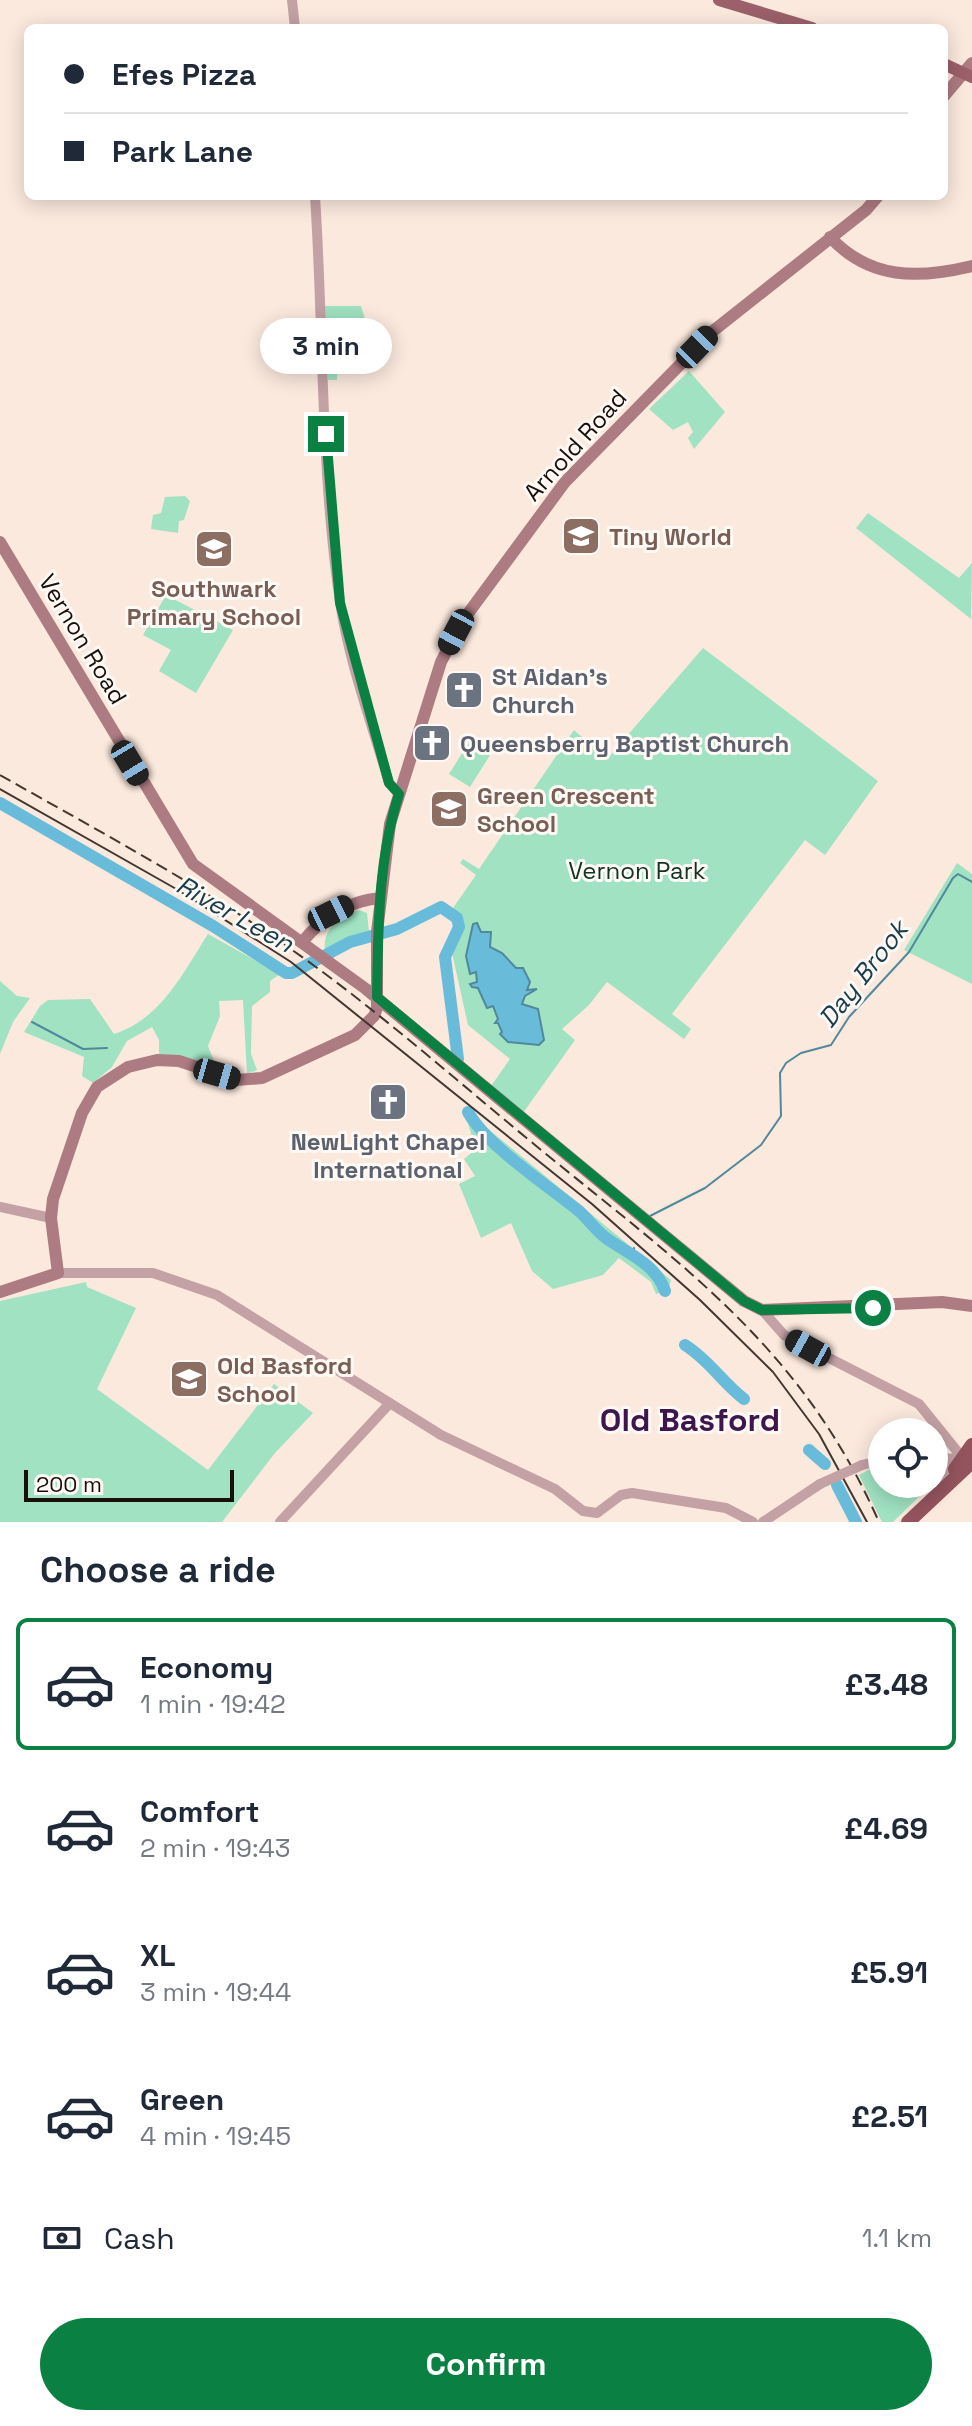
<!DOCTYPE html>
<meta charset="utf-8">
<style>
:root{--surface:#fff;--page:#f2f2f3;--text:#1f2937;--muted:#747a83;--line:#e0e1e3;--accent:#0b8043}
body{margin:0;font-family:"Space Grotesk",sans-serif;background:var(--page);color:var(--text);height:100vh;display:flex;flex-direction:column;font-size:30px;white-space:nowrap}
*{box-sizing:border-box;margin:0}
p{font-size:26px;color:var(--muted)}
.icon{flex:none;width:44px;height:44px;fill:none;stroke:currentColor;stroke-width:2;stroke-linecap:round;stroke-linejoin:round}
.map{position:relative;height:1522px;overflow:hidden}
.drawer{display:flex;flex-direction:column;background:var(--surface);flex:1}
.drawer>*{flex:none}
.banner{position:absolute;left:24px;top:24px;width:924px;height:176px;border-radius:12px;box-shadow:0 4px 20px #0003;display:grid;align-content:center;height:176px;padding:0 40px;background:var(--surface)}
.fabs{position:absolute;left:868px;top:1418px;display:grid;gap:16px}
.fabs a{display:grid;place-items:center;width:80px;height:80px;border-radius:50%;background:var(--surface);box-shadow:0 4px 20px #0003;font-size:40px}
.scale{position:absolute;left:24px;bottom:20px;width:210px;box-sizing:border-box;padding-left:8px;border:4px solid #1a100a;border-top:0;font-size:22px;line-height:28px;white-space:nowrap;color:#1a100a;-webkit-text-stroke:6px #fff9f5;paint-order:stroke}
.end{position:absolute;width:36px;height:36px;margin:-18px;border:10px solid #0b8043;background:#fff;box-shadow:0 0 0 4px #fff}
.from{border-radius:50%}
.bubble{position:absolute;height:56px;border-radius:28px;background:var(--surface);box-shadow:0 4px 20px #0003;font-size:26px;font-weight:700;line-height:56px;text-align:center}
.car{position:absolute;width:24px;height:48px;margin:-24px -12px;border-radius:10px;box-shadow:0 0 6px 2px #0007;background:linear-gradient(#222 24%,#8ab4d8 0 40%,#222 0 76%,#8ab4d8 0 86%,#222 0)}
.banner b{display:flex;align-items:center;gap:28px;height:76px;font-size:30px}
.banner b+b{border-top:2px solid var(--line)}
.banner i{width:20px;height:20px;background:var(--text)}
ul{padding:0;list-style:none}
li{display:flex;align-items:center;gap:24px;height:132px;margin:0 16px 12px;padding:0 24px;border:4px solid transparent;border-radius:12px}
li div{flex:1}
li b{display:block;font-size:30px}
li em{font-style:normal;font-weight:700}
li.active{border-color:var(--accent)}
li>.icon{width:72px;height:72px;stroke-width:1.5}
h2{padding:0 40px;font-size:36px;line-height:96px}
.pay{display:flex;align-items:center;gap:20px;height:88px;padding:0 40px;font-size:30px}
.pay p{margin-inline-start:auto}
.cta{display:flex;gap:16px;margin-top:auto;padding:16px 40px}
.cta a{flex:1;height:92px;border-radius:48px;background:var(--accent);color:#fff;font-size:32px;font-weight:700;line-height:92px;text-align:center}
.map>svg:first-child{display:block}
.green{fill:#a0e2c2}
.water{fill:#69bcd9;stroke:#51889b;stroke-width:2}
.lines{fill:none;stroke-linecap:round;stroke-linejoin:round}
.stream{stroke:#51889b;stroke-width:2}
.river{stroke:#69bcd9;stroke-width:12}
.tertiary{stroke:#c3a1a5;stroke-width:10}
.secondary{stroke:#ad7b82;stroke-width:12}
.primary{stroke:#9b6069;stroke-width:12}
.trunk{stroke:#94545e;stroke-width:14}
.tram{stroke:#423730;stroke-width:2}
.rail{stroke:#423730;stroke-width:2;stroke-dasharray:12 6;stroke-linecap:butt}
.tertiary-bridge{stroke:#c3a1a5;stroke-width:10}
.route{stroke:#0b8043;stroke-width:10}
.labels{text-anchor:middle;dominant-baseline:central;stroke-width:6;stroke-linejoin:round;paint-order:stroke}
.street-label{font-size:24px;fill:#1a100a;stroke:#fff9f5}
.education-label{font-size:24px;font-weight:bold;fill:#785e54;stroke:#fff9f5;text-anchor:start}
.worship-label{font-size:24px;font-weight:bold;fill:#5b616d;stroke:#fff9f5;text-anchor:start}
.park-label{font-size:24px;fill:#103324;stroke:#fff9f5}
.water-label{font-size:26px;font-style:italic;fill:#183e4b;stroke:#fff9f5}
.district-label{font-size:32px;font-weight:bold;fill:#3e164b;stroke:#fff9f5}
</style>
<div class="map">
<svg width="972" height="1522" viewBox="0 0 972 1522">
<rect width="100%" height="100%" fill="#fbe9de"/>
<path class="green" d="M323,306H361L370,335L365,336L358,361L337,357V380H328Z
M689,371L725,412L694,449L688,438L693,432L688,422L673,430L649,409Z
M165,497L185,496L190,501L184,520L179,521L178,533L151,529L153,515L161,513Z
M868,513L959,578L972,563L971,619L856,528Z
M166,595L233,630L196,693L159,671L171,650L143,635Z
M703,648L878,781L825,855L805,840L672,1014L691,1029L684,1039L607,982L589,1005L562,1029L575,1040L523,1113L491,1086L510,1059L468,1025L452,953L463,924L453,908L476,875L460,863L463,859L479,869L574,730L607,759Z
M471,739L492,752L470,787L449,774Z
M957,863L972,874V984L904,950Z
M359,910L367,913L369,932L349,937L325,950C322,929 341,915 359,910Z
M208,934L280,974L270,981V992L252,1006L251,1054L257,1070L247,1074L243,1000L219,1001L220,1016L208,1046L214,1061L227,1070L226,1072L159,1056V1040L152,1027L127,1041L112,1067L93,1083L82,1076L84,1057L24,1032L40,1006L48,1000L90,999L114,1034C161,1019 183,973 208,934Z
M0,981L17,996L30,998L13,1022L0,1054Z
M475,1118L671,1280L668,1290L656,1294L651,1282L619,1258L603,1275L553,1289L532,1271L511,1223L481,1238L459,1184L475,1176L464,1159L476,1149L467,1121Z
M86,1282L87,1287L136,1308L97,1389L208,1470L274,1384L313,1413L275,1453L222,1522H0V1301Z
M882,1463V1484H932L893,1522H882L859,1475Z"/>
<path class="water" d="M477,923L481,932H491L490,947L502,953L516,968H523L530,982L527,990L537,989L525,996L522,1004L538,1009L544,1040L539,1045L508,1042L500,1034L502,1032L498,1023H495L498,1019L493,1006L487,1008L478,988L472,987L470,984L477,982L476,972L470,974L466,956L473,924Z"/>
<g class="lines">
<path class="stream" d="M32,1022L83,1049L107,1048
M650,1216L705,1188L761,1145L781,1116L780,1073L786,1063L801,1053L831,1045L849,1017L909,952L953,878L958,874L972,882
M634,1256V1248"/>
<path class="river" d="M0,803L213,926L286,973H292L350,942L397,929L441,907L457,918L459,927L445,957L458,1059
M468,1112C487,1146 547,1185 579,1211C588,1219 596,1231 606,1238C627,1253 656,1264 665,1291
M685,1345C709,1360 722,1382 744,1399
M809,1450L825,1464
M837,1485L856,1522"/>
<path class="tertiary" d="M292,0L295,28
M315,196C324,331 320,468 340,602C349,663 372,724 389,783L399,794
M0,1207L51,1218
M58,1273H153L217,1295L441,1435L555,1489L583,1511L597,1513L621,1495L632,1493L726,1508L753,1522
M762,1310L784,1335L919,1404L965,1461
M934,1458L963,1459
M862,1465L882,1460
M944,1486L948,1472L945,1459
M280,1522L390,1403
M763,1522L820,1484"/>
<path class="secondary" d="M944,96L972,63
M830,237C870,280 918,279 972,266
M0,542L193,864L366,989L744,1301L762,1310L942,1302L972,1306
M303,941C324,916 348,901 380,898
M0,1292L58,1273L51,1218L53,1199L82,1113L97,1087L128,1067L157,1060L179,1061L236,1080L262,1078L355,1035L374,1016L377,1008V932L390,824L441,662L461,623L565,482L713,331L866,210L878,196"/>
<path class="primary" d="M719,0L812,28
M944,64L972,77"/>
<path class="trunk" d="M955,1469L972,1445
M908,1522L972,1462"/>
<path class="tram" d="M0,789L178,890L291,962L592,1204L700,1300L773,1372L819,1434L867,1522"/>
<path class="rail" d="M0,775C90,826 181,875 266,932C365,998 454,1079 546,1154C687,1269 803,1350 879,1522"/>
<path class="tertiary-bridge" d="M820,1484L862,1465"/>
</g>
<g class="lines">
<path class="route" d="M326,434L340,603L389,783L399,794C378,860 378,928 377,997L744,1301L762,1310L873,1308"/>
</g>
<defs>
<g id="school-square" transform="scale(2)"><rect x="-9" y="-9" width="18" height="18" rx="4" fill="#8d6e63" stroke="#fff9f5"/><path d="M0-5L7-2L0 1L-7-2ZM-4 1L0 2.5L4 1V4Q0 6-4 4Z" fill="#fff"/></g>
<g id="church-square" transform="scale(2)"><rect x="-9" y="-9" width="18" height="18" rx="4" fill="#6b7280" stroke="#fff9f5"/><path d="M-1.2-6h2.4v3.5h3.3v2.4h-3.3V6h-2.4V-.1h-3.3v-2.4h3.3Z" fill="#fff"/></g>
</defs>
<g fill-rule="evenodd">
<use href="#school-square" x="581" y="536"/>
<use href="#school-square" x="214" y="549"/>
<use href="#church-square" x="464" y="690"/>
<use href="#church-square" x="432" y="743"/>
<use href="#school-square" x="449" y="809"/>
<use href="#church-square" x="388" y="1102"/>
<use href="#school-square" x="189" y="1379"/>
</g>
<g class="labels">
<g class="street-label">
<text transform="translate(575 445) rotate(-48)">Arnold Road</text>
<text transform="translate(83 639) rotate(59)">Vernon Road</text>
</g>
<g class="education-label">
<text x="609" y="536">Tiny World</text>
<text x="214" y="588" text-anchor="middle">Southwark<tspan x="214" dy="28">Primary School</tspan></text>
<text x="477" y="795">Green Crescent<tspan x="477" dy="28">School</tspan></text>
<text x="217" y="1365">Old Basford<tspan x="217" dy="28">School</tspan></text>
</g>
<g class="worship-label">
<text x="492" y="676">St Aidan's<tspan x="492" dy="28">Church</tspan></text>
<text x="460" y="743">Queensberry Baptist Church</text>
<text x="388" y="1141" text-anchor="middle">NewLight Chapel<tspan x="388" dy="28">International</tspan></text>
</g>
<g class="park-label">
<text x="637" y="870">Vernon Park</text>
</g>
<g class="water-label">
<text transform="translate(235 914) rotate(29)">River Leen</text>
<text transform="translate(863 974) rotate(-52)">Day Brook</text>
</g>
<g class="district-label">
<text x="690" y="1420">Old Basford</text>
</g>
</g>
</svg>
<div class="fabs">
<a><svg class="icon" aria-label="locate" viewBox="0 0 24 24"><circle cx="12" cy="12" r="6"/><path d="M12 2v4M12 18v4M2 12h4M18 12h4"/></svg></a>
</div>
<div class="scale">200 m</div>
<i class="end from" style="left:873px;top:1308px"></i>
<i class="end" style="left:326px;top:434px"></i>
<div class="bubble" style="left:260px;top:318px;width:132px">3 min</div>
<i class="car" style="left:697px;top:347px;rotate:44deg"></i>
<i class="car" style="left:456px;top:632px;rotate:208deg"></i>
<i class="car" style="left:130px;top:763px;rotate:149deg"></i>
<i class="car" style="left:331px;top:913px;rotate:64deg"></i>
<i class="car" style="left:217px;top:1074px;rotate:106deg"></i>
<i class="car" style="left:808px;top:1348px;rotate:299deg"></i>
<div class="banner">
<b><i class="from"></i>Efes Pizza</b>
<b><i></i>Park Lane</b>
</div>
</div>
<section class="drawer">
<h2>Choose a ride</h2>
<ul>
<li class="active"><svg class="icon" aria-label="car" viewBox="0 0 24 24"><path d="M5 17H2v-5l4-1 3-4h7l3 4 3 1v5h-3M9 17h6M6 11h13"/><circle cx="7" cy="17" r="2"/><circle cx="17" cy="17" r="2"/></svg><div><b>Economy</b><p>1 min · 19:42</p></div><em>£3.48</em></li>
<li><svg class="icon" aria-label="car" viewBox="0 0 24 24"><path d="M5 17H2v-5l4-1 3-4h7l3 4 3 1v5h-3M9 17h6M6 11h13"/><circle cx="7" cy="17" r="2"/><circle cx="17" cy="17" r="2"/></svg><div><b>Comfort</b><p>2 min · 19:43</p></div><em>£4.69</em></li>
<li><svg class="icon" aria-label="car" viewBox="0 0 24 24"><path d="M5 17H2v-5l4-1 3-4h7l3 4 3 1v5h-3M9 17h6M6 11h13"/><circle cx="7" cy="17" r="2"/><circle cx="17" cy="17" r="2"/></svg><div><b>XL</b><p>3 min · 19:44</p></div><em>£5.91</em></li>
<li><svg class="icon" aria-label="car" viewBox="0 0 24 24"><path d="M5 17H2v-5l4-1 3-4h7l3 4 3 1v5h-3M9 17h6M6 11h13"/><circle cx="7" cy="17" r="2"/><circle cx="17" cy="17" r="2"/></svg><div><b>Green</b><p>4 min · 19:45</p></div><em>£2.51</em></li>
</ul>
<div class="pay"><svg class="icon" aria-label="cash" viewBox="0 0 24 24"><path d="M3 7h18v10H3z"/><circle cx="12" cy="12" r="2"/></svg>Cash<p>1.1 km</p></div>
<div class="cta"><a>Confirm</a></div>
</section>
